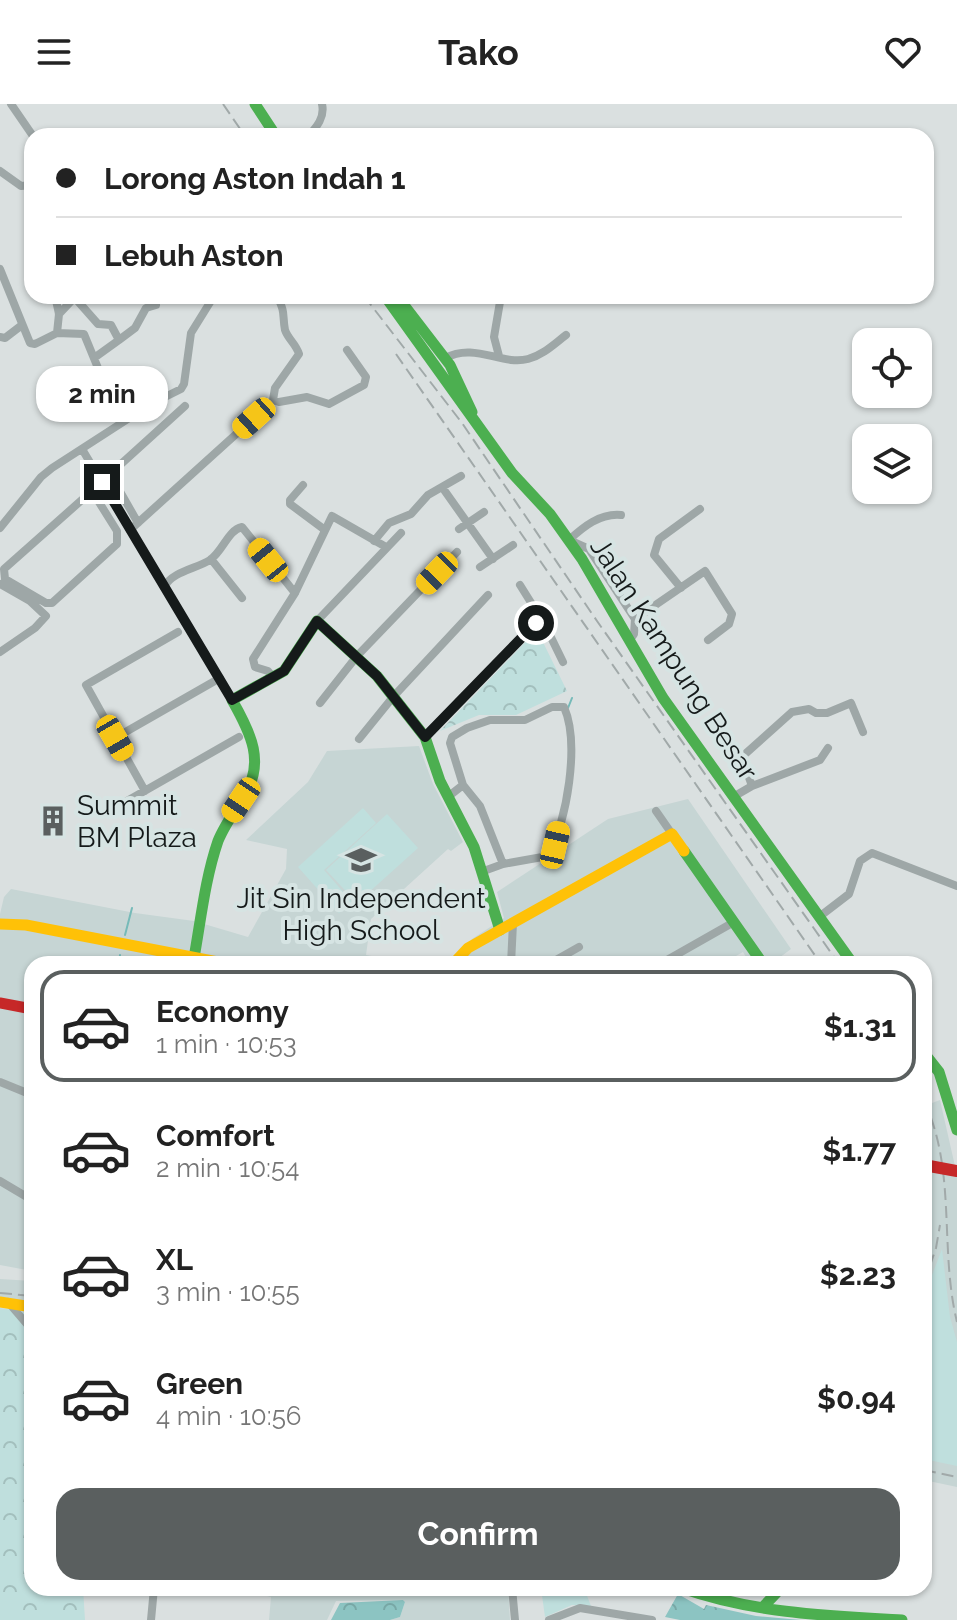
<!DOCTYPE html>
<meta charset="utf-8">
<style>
:root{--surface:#fff;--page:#f2f2f2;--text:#222;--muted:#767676;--line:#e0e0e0;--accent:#5a5f5f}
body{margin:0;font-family:Raleway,sans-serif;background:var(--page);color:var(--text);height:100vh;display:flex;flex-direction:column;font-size:30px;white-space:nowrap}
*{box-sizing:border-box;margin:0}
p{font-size:26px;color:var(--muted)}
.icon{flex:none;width:44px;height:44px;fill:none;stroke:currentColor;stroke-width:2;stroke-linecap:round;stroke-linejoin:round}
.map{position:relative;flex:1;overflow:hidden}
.panel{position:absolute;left:24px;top:852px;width:908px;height:640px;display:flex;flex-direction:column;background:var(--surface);border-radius:24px;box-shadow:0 2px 6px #0004}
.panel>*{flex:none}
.hud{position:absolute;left:24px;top:24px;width:910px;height:176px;border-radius:24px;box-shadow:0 2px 6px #0004;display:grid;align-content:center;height:176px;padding:0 32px;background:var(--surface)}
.controls{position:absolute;left:852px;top:224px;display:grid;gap:16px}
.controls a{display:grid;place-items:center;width:80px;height:80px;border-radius:16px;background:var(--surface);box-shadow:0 2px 6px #0004;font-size:40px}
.end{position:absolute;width:36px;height:36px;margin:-18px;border:10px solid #151a1a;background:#fff;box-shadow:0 0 0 4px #fff}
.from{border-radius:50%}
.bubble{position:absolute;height:56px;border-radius:24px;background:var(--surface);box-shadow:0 2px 6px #0004;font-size:26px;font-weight:700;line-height:56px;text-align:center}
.car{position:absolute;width:24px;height:48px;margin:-24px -12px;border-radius:10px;box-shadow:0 0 6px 2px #0007;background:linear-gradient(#f5c518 24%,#345 0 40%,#f5c518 0 76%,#345 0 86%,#f5c518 0)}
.hud b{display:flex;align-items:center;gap:28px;height:76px;font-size:30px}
.hud b+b{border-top:2px solid var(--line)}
.hud i{width:20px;height:20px;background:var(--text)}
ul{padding:14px 0 0;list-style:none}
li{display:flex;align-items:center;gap:24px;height:112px;margin:0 16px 12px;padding:0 16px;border:4px solid transparent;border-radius:24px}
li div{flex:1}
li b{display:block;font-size:30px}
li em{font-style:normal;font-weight:700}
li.on{border-color:var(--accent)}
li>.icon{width:72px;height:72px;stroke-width:1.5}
.primary-button{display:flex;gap:16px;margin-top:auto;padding:16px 32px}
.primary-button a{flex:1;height:92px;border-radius:24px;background:var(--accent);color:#fff;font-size:32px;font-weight:700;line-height:92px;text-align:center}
header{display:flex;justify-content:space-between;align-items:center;height:104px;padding:0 32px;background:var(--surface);font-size:36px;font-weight:700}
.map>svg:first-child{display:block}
.built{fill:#c6d5d4}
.grass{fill:#bfdfdd}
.forest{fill:url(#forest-crowns)}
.park{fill:url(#park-crowns)}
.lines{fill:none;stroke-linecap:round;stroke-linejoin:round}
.stream{stroke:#75bab8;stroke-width:2}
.street{stroke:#9ea7a7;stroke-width:8}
.fast{stroke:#4caf50;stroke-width:11}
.slow{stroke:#ffc107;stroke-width:11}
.jam{stroke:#c62828;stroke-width:11}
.rail{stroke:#a1a9a9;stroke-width:2;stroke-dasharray:12 6;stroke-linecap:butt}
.jam-bridge{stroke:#c62828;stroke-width:12}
.route{stroke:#151a1a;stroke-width:10}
.labels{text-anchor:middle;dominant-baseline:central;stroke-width:8;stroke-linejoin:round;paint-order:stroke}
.street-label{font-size:28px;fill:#151a1a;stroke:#d6e4e3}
.poi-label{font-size:28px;fill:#151a1a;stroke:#d6e4e3;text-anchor:start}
</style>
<header><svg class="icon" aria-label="menu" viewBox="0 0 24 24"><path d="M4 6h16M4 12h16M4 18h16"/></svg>Tako<svg class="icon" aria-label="heart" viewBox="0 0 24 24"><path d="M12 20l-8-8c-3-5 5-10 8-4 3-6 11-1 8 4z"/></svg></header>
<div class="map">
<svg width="957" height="1516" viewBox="0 0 957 1516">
<defs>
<pattern id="forest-crowns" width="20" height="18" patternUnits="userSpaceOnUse" patternTransform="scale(2)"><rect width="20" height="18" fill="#8cc4c2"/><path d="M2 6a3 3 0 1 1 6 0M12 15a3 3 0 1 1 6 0" fill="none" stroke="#78a8a6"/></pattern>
<pattern id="park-crowns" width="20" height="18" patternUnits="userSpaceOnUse" patternTransform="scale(2)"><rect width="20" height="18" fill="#bfdfdd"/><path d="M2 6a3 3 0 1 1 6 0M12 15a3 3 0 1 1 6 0" fill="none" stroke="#a3bfbd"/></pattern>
</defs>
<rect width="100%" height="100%" fill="#dae0e0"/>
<path class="built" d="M419,642L433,680L463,738L451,747L448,745L371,815L366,851L394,856V860H32V1167L0,1161V810L4,793L11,785L135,809L194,817L248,833L286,765L287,745L246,736L308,678L327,647Z
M688,695L791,845L771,860H750L743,848L722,860H454L472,835L504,814L497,788L608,715Z
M940,996L957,1071V1383L924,1376V1002Z
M0,1175L32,1177V1202L0,1198Z
M236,1484H508L510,1516H390L400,1513L405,1498L403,1496L336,1497L327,1516H269L271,1493Z"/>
<path class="grass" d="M363,704L376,719L324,766L352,798L339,809L298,763Z
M387,710L418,744L357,799L326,766Z
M942,1145L950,1213L957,1238V1362L924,1355V1192Z
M541,1484H584L591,1502L572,1501L545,1513Z"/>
<path class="forest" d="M678,1490L704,1505L706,1501L756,1512L801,1516H680L665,1513Z
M403,1496L405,1498L400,1513L390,1516H331L340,1499Z"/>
<path class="park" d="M537,526L567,587L516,611H479L440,627Z
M0,1204L32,1209V1484H83L85,1516H0Z"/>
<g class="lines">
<path class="stream" d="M568,604L572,594
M125,831L132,804
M119,860L120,851"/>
<path class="street" d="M11,0L33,32
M308,32C317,23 325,13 322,0
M32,45V66
M0,67L21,82L32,81
M0,165L30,239L35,240L57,229L84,230L107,286L131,313
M55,192L59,210L57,229
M277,192C286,210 282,209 285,226C288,235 296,240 299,250L275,284L273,296L279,298L307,293L329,300L364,281L366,273L347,246
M75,194L98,220L111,221L119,236L94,254
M59,210L76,192
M0,233L5,234L22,221
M119,236L135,224L146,204L156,201
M499,252L494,233L501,192
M445,254C475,238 502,262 528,255C543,251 554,240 566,231
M82,345L232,596
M303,381L290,396V400L325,426
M442,383L493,455
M92,387L117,427V440L52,499H46L5,475L4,465L102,378
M621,411C600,409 583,423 569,436L589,445L635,515
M138,419L110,370L185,302
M0,424L41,373L52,364L151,300L181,285L184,280L191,229L214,192
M459,425L484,408
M130,426L254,314
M374,437L389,419L411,410L428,391L461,372
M211,455L242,494
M480,463L513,441
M0,480L30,497L46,512L35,524L0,548
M520,481L545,521L563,558
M164,483C173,467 196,465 210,456C223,447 228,426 242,423L295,489
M681,484L654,451L659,435L700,405
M317,517L401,429
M630,536L634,530L635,515L705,467L732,510L729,520L708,536
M273,573L268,567L255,563L253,555L295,489L332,412L386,443
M320,599L357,552L457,448
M425,633L536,519L541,527L548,526
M115,634L220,574
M359,635L393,593L488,491
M752,682L820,656L828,644
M145,687L86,581L178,528
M449,692L463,681
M733,693L752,682L743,657L744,651L792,608L809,605L816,609H827L851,599L863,628
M120,701L239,633
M656,707L672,730
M481,768L503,760L548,752C567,718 580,639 564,603H552L525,616H490L467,624L452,633L450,639L463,681L480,702L503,760
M819,813L849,790L860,757L872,749L957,782
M511,860L513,819
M549,860L579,843
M660,860L734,818
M0,978L32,991
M0,1077L32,1096
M8,1198L32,1226
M512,1484L515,1516
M151,1516L154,1484
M549,1516L580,1504L652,1516"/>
<path class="fast" d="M255,0L276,32
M385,192L512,369L550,410L582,455L663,594L853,860
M397,192L450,261L472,308
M684,747L763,860
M194,854C201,815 205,775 218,737C224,722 234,708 243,694C266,659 251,629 232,596L284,567L317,517L377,572L425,633L440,677L474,743L500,826
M924,949L939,968L957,1026
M682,1484C753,1509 828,1512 902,1516
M763,1503L780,1485"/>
<path class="slow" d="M0,820L26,821L228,860
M453,860L468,844L672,730L684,747
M0,1198L32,1203"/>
<path class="jam" d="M0,899L32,905"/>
<path class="rail" d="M223,0L245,32
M364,192L462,319L597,517L839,860
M396,250L821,860
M924,997C957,1067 939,1144 957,1218
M924,1179L936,1144L940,1121
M0,1189L32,1192
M924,1366L957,1373"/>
<path class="jam-bridge" d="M924,1061L957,1067"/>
</g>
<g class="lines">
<path class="route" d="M102,378L232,596L284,567L317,517L377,572L425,633L536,519"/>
</g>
<defs>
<g id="building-bare" transform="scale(2.4)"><path d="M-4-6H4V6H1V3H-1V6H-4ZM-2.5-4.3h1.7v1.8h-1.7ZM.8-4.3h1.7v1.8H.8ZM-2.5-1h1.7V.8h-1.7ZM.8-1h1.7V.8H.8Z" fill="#5a5f5f" stroke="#d6e4e3" stroke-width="2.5" paint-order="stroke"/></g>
<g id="school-bare" transform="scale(2.4)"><path d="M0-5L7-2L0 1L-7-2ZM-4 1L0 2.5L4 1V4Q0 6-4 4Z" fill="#5a5f5f" stroke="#d6e4e3" stroke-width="2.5" paint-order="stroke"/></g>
</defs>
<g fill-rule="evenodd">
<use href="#building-bare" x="53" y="717"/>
<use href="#school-bare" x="361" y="756"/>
</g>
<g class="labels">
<g class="street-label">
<text transform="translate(674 555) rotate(57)">Jalan Kampung Besar</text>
</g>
<g class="poi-label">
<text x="77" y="701">Summit<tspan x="77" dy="32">BM Plaza</tspan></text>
<text x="361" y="794" text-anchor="middle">Jit Sin Independent<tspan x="361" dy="32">High School</tspan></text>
</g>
</g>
</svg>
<div class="controls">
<a><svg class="icon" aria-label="locate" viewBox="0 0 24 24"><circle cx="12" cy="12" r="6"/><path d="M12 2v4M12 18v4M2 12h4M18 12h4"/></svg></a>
<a><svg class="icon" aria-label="layers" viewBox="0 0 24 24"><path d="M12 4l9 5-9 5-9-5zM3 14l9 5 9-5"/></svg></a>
</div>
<i class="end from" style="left:536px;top:519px"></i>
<i class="end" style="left:102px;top:378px"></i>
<div class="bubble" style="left:36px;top:262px;width:132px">2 min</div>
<i class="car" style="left:254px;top:314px;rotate:228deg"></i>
<i class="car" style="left:268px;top:456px;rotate:321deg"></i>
<i class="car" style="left:437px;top:469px;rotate:224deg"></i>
<i class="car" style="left:115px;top:634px;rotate:150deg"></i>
<i class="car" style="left:241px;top:696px;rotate:214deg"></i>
<i class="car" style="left:555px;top:741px;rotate:13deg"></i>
<div class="hud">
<b><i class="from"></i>Lorong Aston Indah 1</b>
<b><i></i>Lebuh Aston</b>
</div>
<section class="panel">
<ul>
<li class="on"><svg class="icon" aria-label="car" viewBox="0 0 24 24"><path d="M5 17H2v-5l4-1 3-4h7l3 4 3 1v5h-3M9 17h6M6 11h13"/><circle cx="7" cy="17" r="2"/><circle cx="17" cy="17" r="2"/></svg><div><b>Economy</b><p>1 min · 10:53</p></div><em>$1.31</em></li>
<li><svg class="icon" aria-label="car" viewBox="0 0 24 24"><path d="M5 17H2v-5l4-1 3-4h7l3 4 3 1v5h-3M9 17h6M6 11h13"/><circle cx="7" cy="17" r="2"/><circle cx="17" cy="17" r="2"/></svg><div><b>Comfort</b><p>2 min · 10:54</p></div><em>$1.77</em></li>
<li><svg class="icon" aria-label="car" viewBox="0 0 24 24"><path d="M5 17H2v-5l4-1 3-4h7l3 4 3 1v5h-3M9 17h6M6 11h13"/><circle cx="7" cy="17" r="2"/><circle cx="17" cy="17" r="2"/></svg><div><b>XL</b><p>3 min · 10:55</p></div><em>$2.23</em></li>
<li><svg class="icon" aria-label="car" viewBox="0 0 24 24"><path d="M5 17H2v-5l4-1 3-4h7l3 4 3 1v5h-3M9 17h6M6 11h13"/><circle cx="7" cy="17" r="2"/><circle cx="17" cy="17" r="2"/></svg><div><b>Green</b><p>4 min · 10:56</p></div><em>$0.94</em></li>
</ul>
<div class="primary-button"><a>Confirm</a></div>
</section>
</div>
